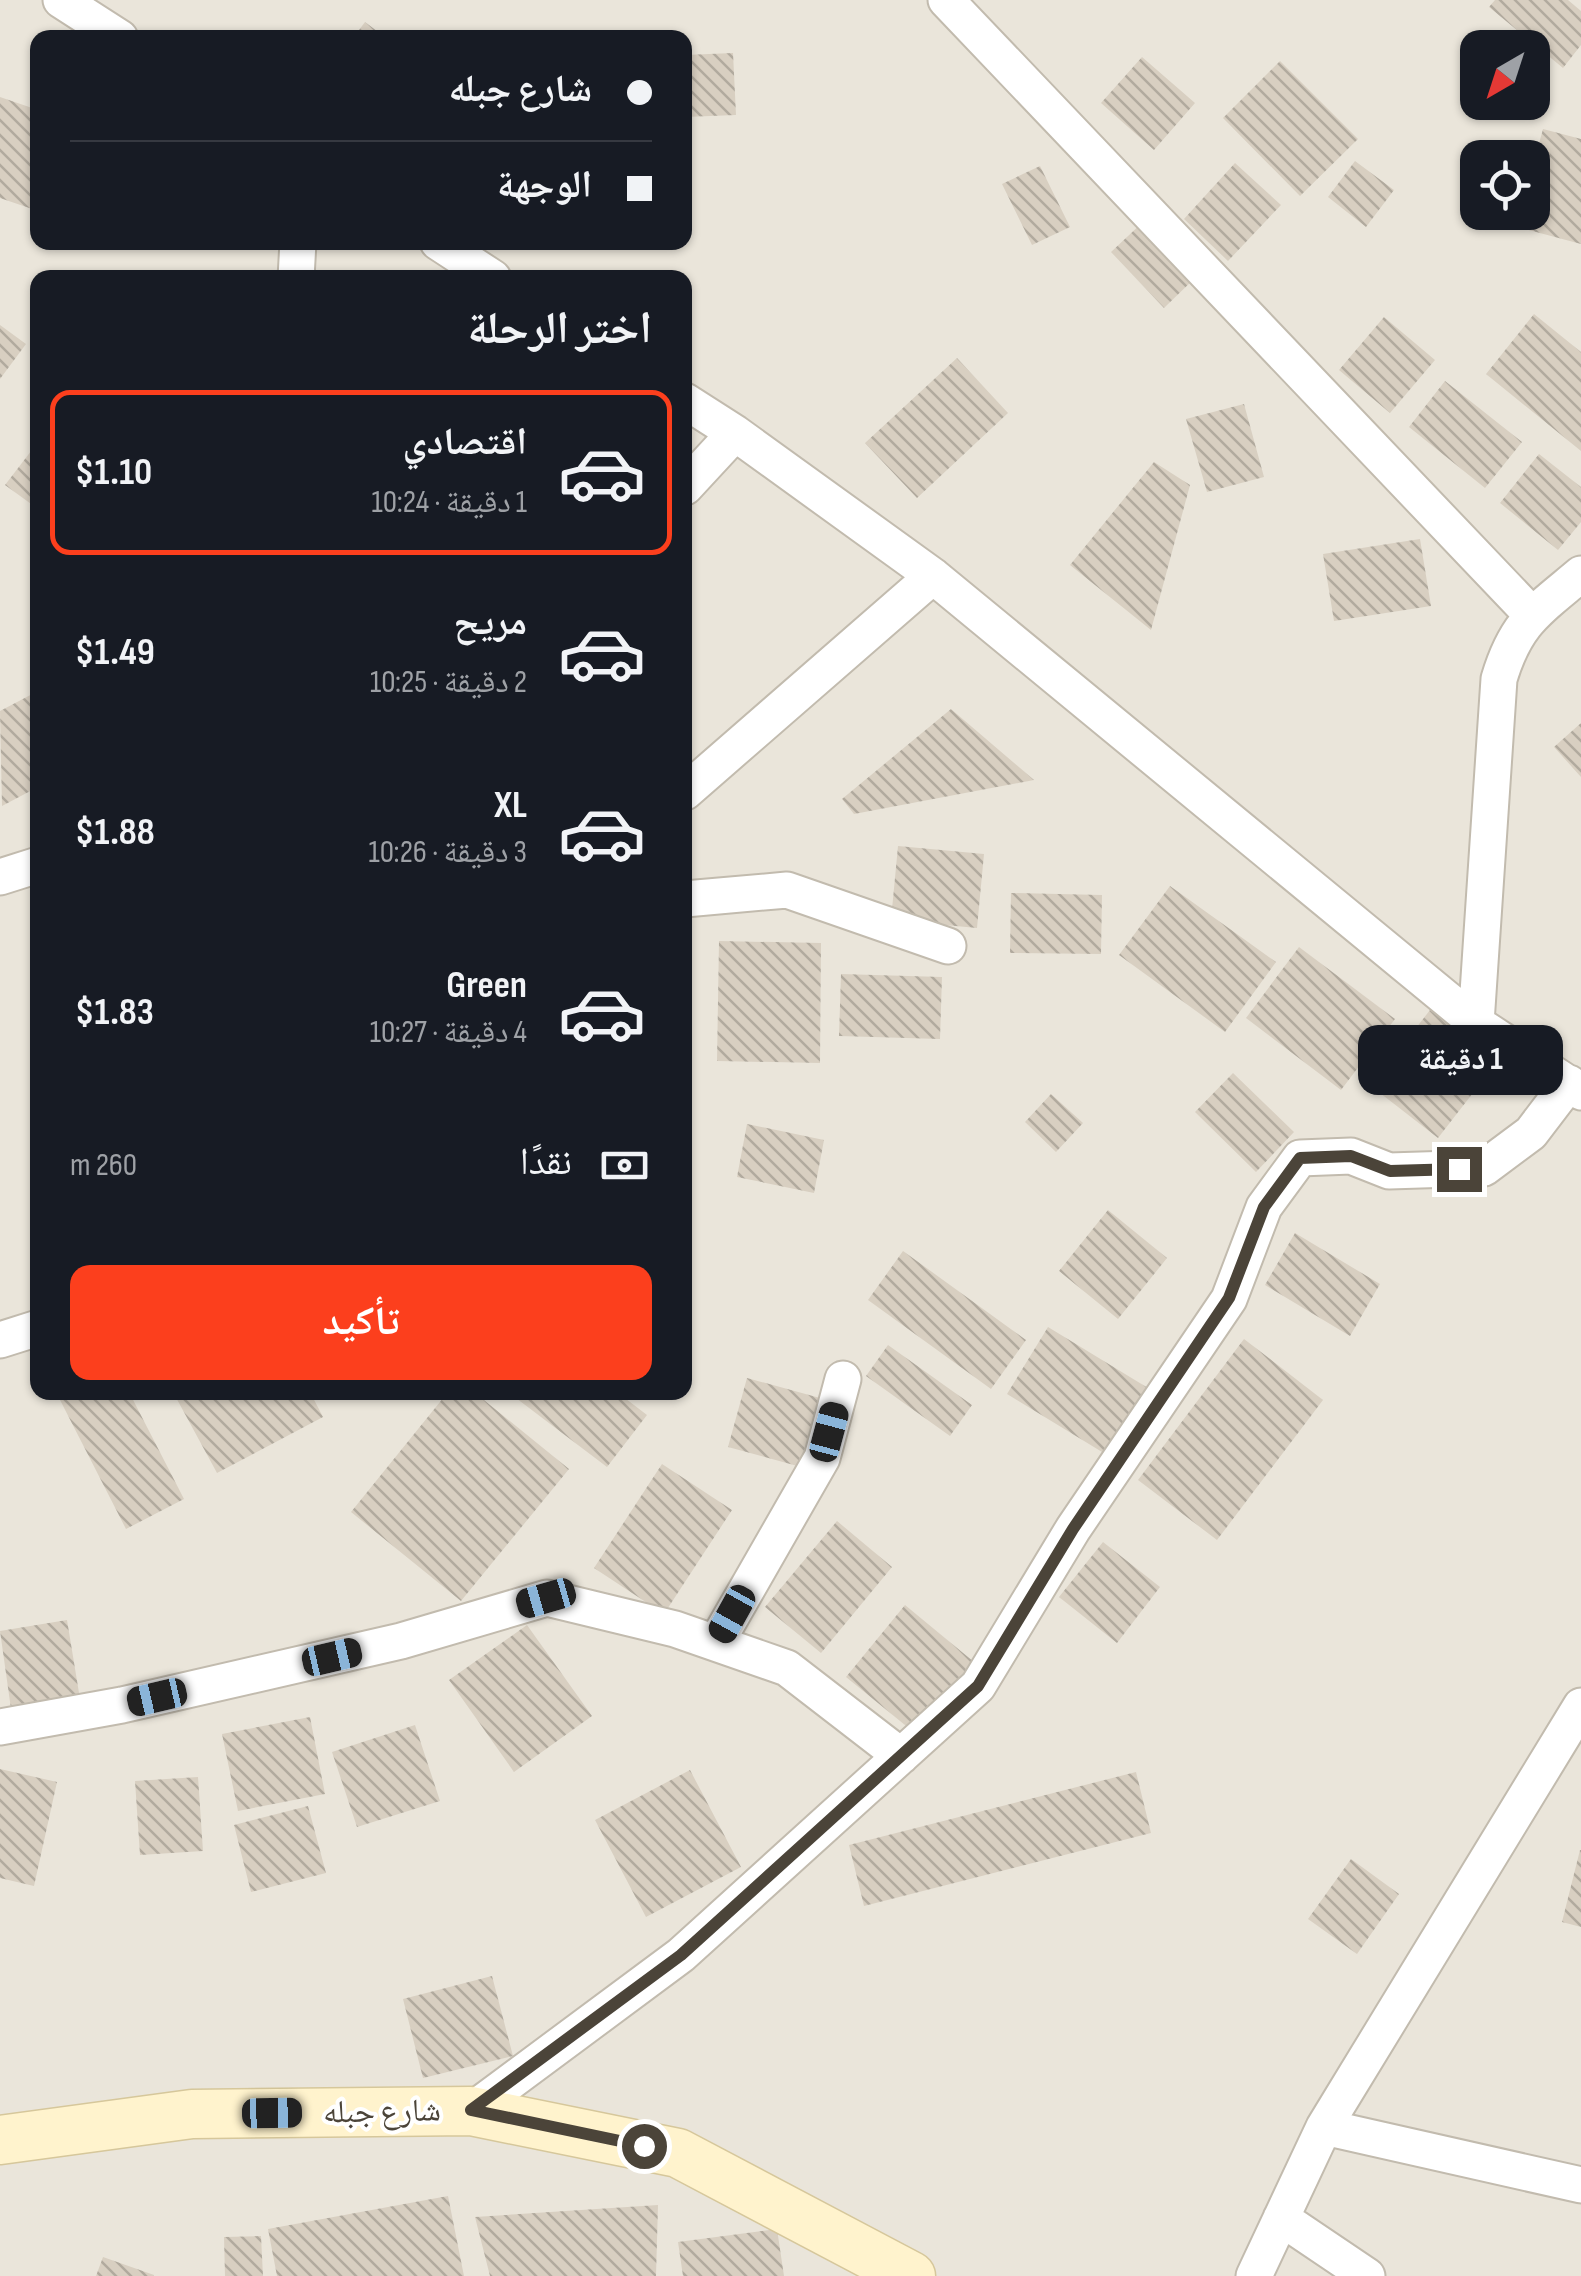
<!DOCTYPE html>
<html lang="ar">
<meta charset="utf-8">
<style>
:root{--surface:#171b24;--page:#242831;--text:#f1f3f6;--muted:#9ea1a6;--line:#363941;--accent:#fc3f1d}
body{margin:0;font-family:"Sofia Sans Condensed","Noto Naskh Arabic",sans-serif;background:var(--page);color:var(--text);direction:rtl;height:100vh;display:flex;flex-direction:column;font-size:38px;white-space:nowrap}
*{box-sizing:border-box;margin:0}
p{font-size:32px;color:var(--muted)}
.icon{flex:none;width:55px;height:55px;fill:none;stroke:currentColor;stroke-width:2;stroke-linecap:round;stroke-linejoin:round}
.map{position:relative;flex:1;overflow:hidden;direction:ltr}
.side{position:absolute;left:30px;top:270px;width:662px;height:1130px;display:flex;flex-direction:column;background:var(--surface);border-radius:20px;box-shadow:0 2px 8px #0004;direction:rtl}
.side>*{flex:none}
.hud{position:absolute;left:30px;top:30px;width:662px;height:220px;border-radius:20px;box-shadow:0 2px 8px #0004;direction:rtl;display:grid;align-content:center;height:220px;padding:0 40px;background:var(--surface)}
.needle{width:65px;rotate:219deg}
.controls{position:absolute;left:1460px;top:30px;display:grid;gap:20px}
.controls a{display:grid;place-items:center;width:90px;height:90px;border-radius:20px;background:var(--surface);box-shadow:0 2px 8px #0004;font-size:50px}
.end{position:absolute;width:45px;height:45px;margin:-22px;border:12px solid #4b4439;background:#fff;box-shadow:0 0 0 5px #fff}
.from{border-radius:50%}
.bubble{position:absolute;height:70px;border-radius:20px;background:var(--surface);box-shadow:0 2px 8px #0004;font-size:32px;font-weight:700;line-height:70px;text-align:center;direction:rtl}
.car{position:absolute;width:30px;height:60px;margin:-30px -15px;border-radius:12px;box-shadow:0 0 8px 2px #0007;background:linear-gradient(#222 24%,#8ab4d8 0 40%,#222 0 76%,#8ab4d8 0 86%,#222 0)}
.hud b{display:flex;align-items:center;gap:35px;height:95px;font-size:38px}
.hud b+b{border-top:2px solid var(--line)}
.hud i{width:25px;height:25px;background:var(--text)}
ul{padding:0;list-style:none}
li{display:flex;align-items:center;gap:30px;height:165px;margin:0 20px 15px;padding:0 20px;border:5px solid transparent;border-radius:20px}
li div{flex:1}
li b{display:block;font-size:38px}
li em{font-style:normal;font-weight:700}
li.active{border-color:var(--accent)}
li>.icon{width:90px;height:90px;stroke-width:1.5}
h2{padding:0 40px;font-size:45px;line-height:120px}
.pay{display:flex;align-items:center;gap:25px;height:110px;padding:0 40px;font-size:38px}
.pay p{margin-inline-start:auto}
.cta{display:flex;gap:20px;margin-top:auto;padding:20px 40px}
.cta a{flex:1;height:115px;border-radius:20px;background:var(--accent);color:#fff;font-size:40px;font-weight:700;line-height:115px;text-align:center}
.map>svg:first-child{display:block}
.residential{fill:#eae5da;fill-rule:evenodd}
.building{fill:url(#building-back-hatch)}
.lines{fill:none;stroke-linecap:round;stroke-linejoin:round}
.minor-casing{stroke:#c2bbae;stroke-width:39}
.secondary-casing{stroke:#d6c79b;stroke-width:51}
.minor{stroke:#fff;stroke-width:35}
.secondary{stroke:#fff3cd;stroke-width:48}
.route{stroke:#4b4439;stroke-width:12}
.labels{text-anchor:middle;dominant-baseline:central;stroke-width:8;stroke-linejoin:round;paint-order:stroke}
.street-label{font-size:32px;fill:#4b4439;stroke:#fff}
</style>
<div class="map">
<svg width="1581" height="2276" viewBox="0 0 1581 2276">
<defs>
<pattern id="building-back-hatch" width="6" height="6" patternUnits="userSpaceOnUse" patternTransform="scale(2.5)"><rect width="6" height="6" fill="#d8cfc1"/><path d="M-1 5l2 2M0 0l6 6M5-1l2 2" fill="none" stroke="#b1aa9e"/></pattern>
</defs>
<rect width="100%" height="100%" fill="#f6f3ec"/>
<path class="residential" d="M0,0H1581V2276H0ZM38,38H685V242H38ZM1478,48H1532V102H1478ZM1478,158H1532V212H1478ZM38,278H685V1392H38Z"/>
<path class="building" d="M1495,0H1568L1581,11V45L1563,68L1489,7Z
M365,22L386,38H353Z
M733,53L736,115L685,117V55Z
M1142,57L1195,103L1154,150L1101,103Z
M1280,61L1358,139L1300,196L1223,118Z
M0,97L38,110V211L0,198Z
M1543,129L1581,139V244L1517,227L1521,212H1532V169Z
M1355,161L1394,190L1366,227L1328,197Z
M1235,163L1281,205L1228,261L1184,219Z
M1040,166L1070,227L1032,245L1002,184Z
M1144,221L1197,276L1164,308L1111,252Z
M1534,314L1581,352V451L1486,374Z
M1384,317L1435,360L1390,413L1339,370Z
M0,325L26,344L0,379Z
M957,358L1008,413L917,498L865,443Z
M1445,381L1522,442L1485,488L1409,427Z
M1244,404L1264,477L1207,492L1186,419Z
M38,442V509L5,485Z
M1539,454L1581,487V522L1558,550L1500,503Z
M1154,462L1190,485L1151,630L1070,565Z
M1420,539L1431,606L1334,621L1323,554Z
M38,691V787L2,806L0,711Z
M951,709L1034,780L854,814L842,799Z
M1581,723V777L1554,747Z
M898,846L984,854L977,928L891,920Z
M1170,886L1276,962L1225,1032L1119,955Z
M1011,893L1102,895L1101,954L1010,953Z
M719,941L821,943L820,1063L717,1061Z
M1299,947L1395,1019L1341,1090L1246,1018Z
M841,974L942,977L940,1039L839,1036Z
M1430,1010L1497,1062L1438,1138L1371,1086Z
M1233,1073L1294,1132L1256,1172L1195,1112Z
M1051,1094L1083,1123L1056,1152L1025,1122Z
M747,1124L824,1140L814,1193L737,1177Z
M1108,1210L1167,1258L1118,1319L1059,1271Z
M1295,1233L1380,1284L1350,1336L1265,1285Z
M903,1251L1026,1340L991,1389L868,1300Z
M1048,1327L1148,1388L1107,1455L1007,1394Z
M1244,1339L1323,1400L1217,1540L1138,1480Z
M888,1345L972,1405L950,1436L866,1376Z
M747,1378L820,1398L801,1467L728,1447Z
M69,1392H129L184,1499L126,1529L59,1398Z
M173,1392H310L323,1417L217,1473Z
M448,1392H474L569,1469L461,1601L351,1512Z
M508,1392H617L647,1415L607,1467Z
M662,1464L732,1510L664,1614L594,1568Z
M837,1521L892,1567L821,1653L765,1607Z
M1103,1542L1160,1587L1117,1643L1059,1597Z
M905,1605L974,1662L916,1734L846,1677Z
M67,1620L81,1705L12,1716L0,1631Z
M527,1625L592,1716L514,1772L449,1680Z
M310,1717L325,1794L238,1811L222,1734Z
M415,1725L440,1801L357,1827L332,1752Z
M0,1769L57,1782L34,1886L0,1878Z
M690,1770L741,1867L646,1917L595,1820Z
M1136,1772L1151,1833L864,1906L849,1845Z
M198,1777L203,1851L140,1855L135,1781Z
M308,1806L326,1873L251,1892L234,1825Z
M1580,1850H1581V1927L1562,1922Z
M1351,1859L1399,1894L1357,1954L1308,1919Z
M492,1976L513,2056L423,2078L403,1999Z
M448,2196L464,2276H277L268,2229Z
M658,2205L656,2276H490L475,2217Z
M777,2229L784,2276H683L678,2242Z
M261,2236L263,2276H225L224,2237Z
M103,2257L154,2275V2276H96Z"/>
<g class="lines">
<g class="minor-casing">
<path id="minor" d="M61,0L120,38
M946,0L1532,615
M438,242L493,278
M296,278L298,242
M685,401L735,433L933,576L1476,1023L1581,1092
M685,487L735,433
M685,792L933,576
M0,877L38,865
M685,899L787,890L948,946
M1476,1023L1499,679C1516,622 1537,611 1581,574
M0,1340L38,1328
M716,1643L822,1458L843,1379
M0,1727L122,1705L401,1641L547,1598L675,1629L787,1668L901,1756
M471,2111L681,1955L978,1686L1073,1529L1229,1299L1264,1207L1300,1158L1351,1156L1389,1171L1484,1168L1531,1133L1569,1083
M1324,2127L1581,2185
M1281,2218L1367,2276
M1254,2276L1324,2127L1581,1706"/>
</g>
<g class="secondary-casing">
<path id="secondary" d="M0,2140L192,2114L471,2111L678,2153L911,2276"/>
</g>
<use href="#minor" class="minor"/>
<use href="#secondary" class="secondary"/>
</g>
<g class="lines">
<path class="route" d="M644,2146L471,2110L681,1955L978,1686L1073,1529L1229,1298L1264,1207L1300,1158L1351,1156L1390,1171L1459,1169"/>
</g>
<g class="labels">
<g class="street-label">
<text transform="translate(382 2112) rotate(-1)">شارع جبله</text>
</g>
</g>
</svg>
<div class="controls">
<a><svg class="needle" viewBox="-14 -14 28 28"><path d="M0-13l5 13h-10z" fill="#e53935"/><path d="M0 13l5-13h-10z" fill="#9ea1a6"/></svg></a>
<a><svg class="icon" aria-label="locate" viewBox="0 0 24 24"><circle cx="12" cy="12" r="6"/><path d="M12 2v4M12 18v4M2 12h4M18 12h4"/></svg></a>
</div>
<i class="end from" style="left:644px;top:2146px"></i>
<i class="end" style="left:1459px;top:1169px"></i>
<div class="bubble" style="left:1358px;top:1025px;width:205px">1 دقيقة</div>
<i class="car" style="left:829px;top:1432px;rotate:15deg"></i>
<i class="car" style="left:546px;top:1598px;rotate:254deg"></i>
<i class="car" style="left:732px;top:1614px;rotate:209deg"></i>
<i class="car" style="left:332px;top:1657px;rotate:77deg"></i>
<i class="car" style="left:157px;top:1697px;rotate:257deg"></i>
<i class="car" style="left:272px;top:2113px;rotate:89deg"></i>
<div class="hud">
<b><i class="from"></i>شارع جبله</b>
<b><i></i>الوجهة</b>
</div>
<section class="side">
<h2>اختر الرحلة</h2>
<ul>
<li class="active"><svg class="icon" aria-label="car" viewBox="0 0 24 24"><path d="M5 17H2v-5l4-1 3-4h7l3 4 3 1v5h-3M9 17h6M6 11h13"/><circle cx="7" cy="17" r="2"/><circle cx="17" cy="17" r="2"/></svg><div><b>اقتصادي</b><p>1 دقيقة · 10:24</p></div><em>$1.10</em></li>
<li><svg class="icon" aria-label="car" viewBox="0 0 24 24"><path d="M5 17H2v-5l4-1 3-4h7l3 4 3 1v5h-3M9 17h6M6 11h13"/><circle cx="7" cy="17" r="2"/><circle cx="17" cy="17" r="2"/></svg><div><b>مريح</b><p>2 دقيقة · 10:25</p></div><em>$1.49</em></li>
<li><svg class="icon" aria-label="car" viewBox="0 0 24 24"><path d="M5 17H2v-5l4-1 3-4h7l3 4 3 1v5h-3M9 17h6M6 11h13"/><circle cx="7" cy="17" r="2"/><circle cx="17" cy="17" r="2"/></svg><div><b>XL</b><p>3 دقيقة · 10:26</p></div><em>$1.88</em></li>
<li><svg class="icon" aria-label="car" viewBox="0 0 24 24"><path d="M5 17H2v-5l4-1 3-4h7l3 4 3 1v5h-3M9 17h6M6 11h13"/><circle cx="7" cy="17" r="2"/><circle cx="17" cy="17" r="2"/></svg><div><b>Green</b><p>4 دقيقة · 10:27</p></div><em>$1.83</em></li>
</ul>
<div class="pay"><svg class="icon" aria-label="cash" viewBox="0 0 24 24"><path d="M3 7h18v10H3z"/><circle cx="12" cy="12" r="2"/></svg>نقدًا<p>260 m</p></div>
<div class="cta"><a>تأكيد</a></div>
</section>
</div>
